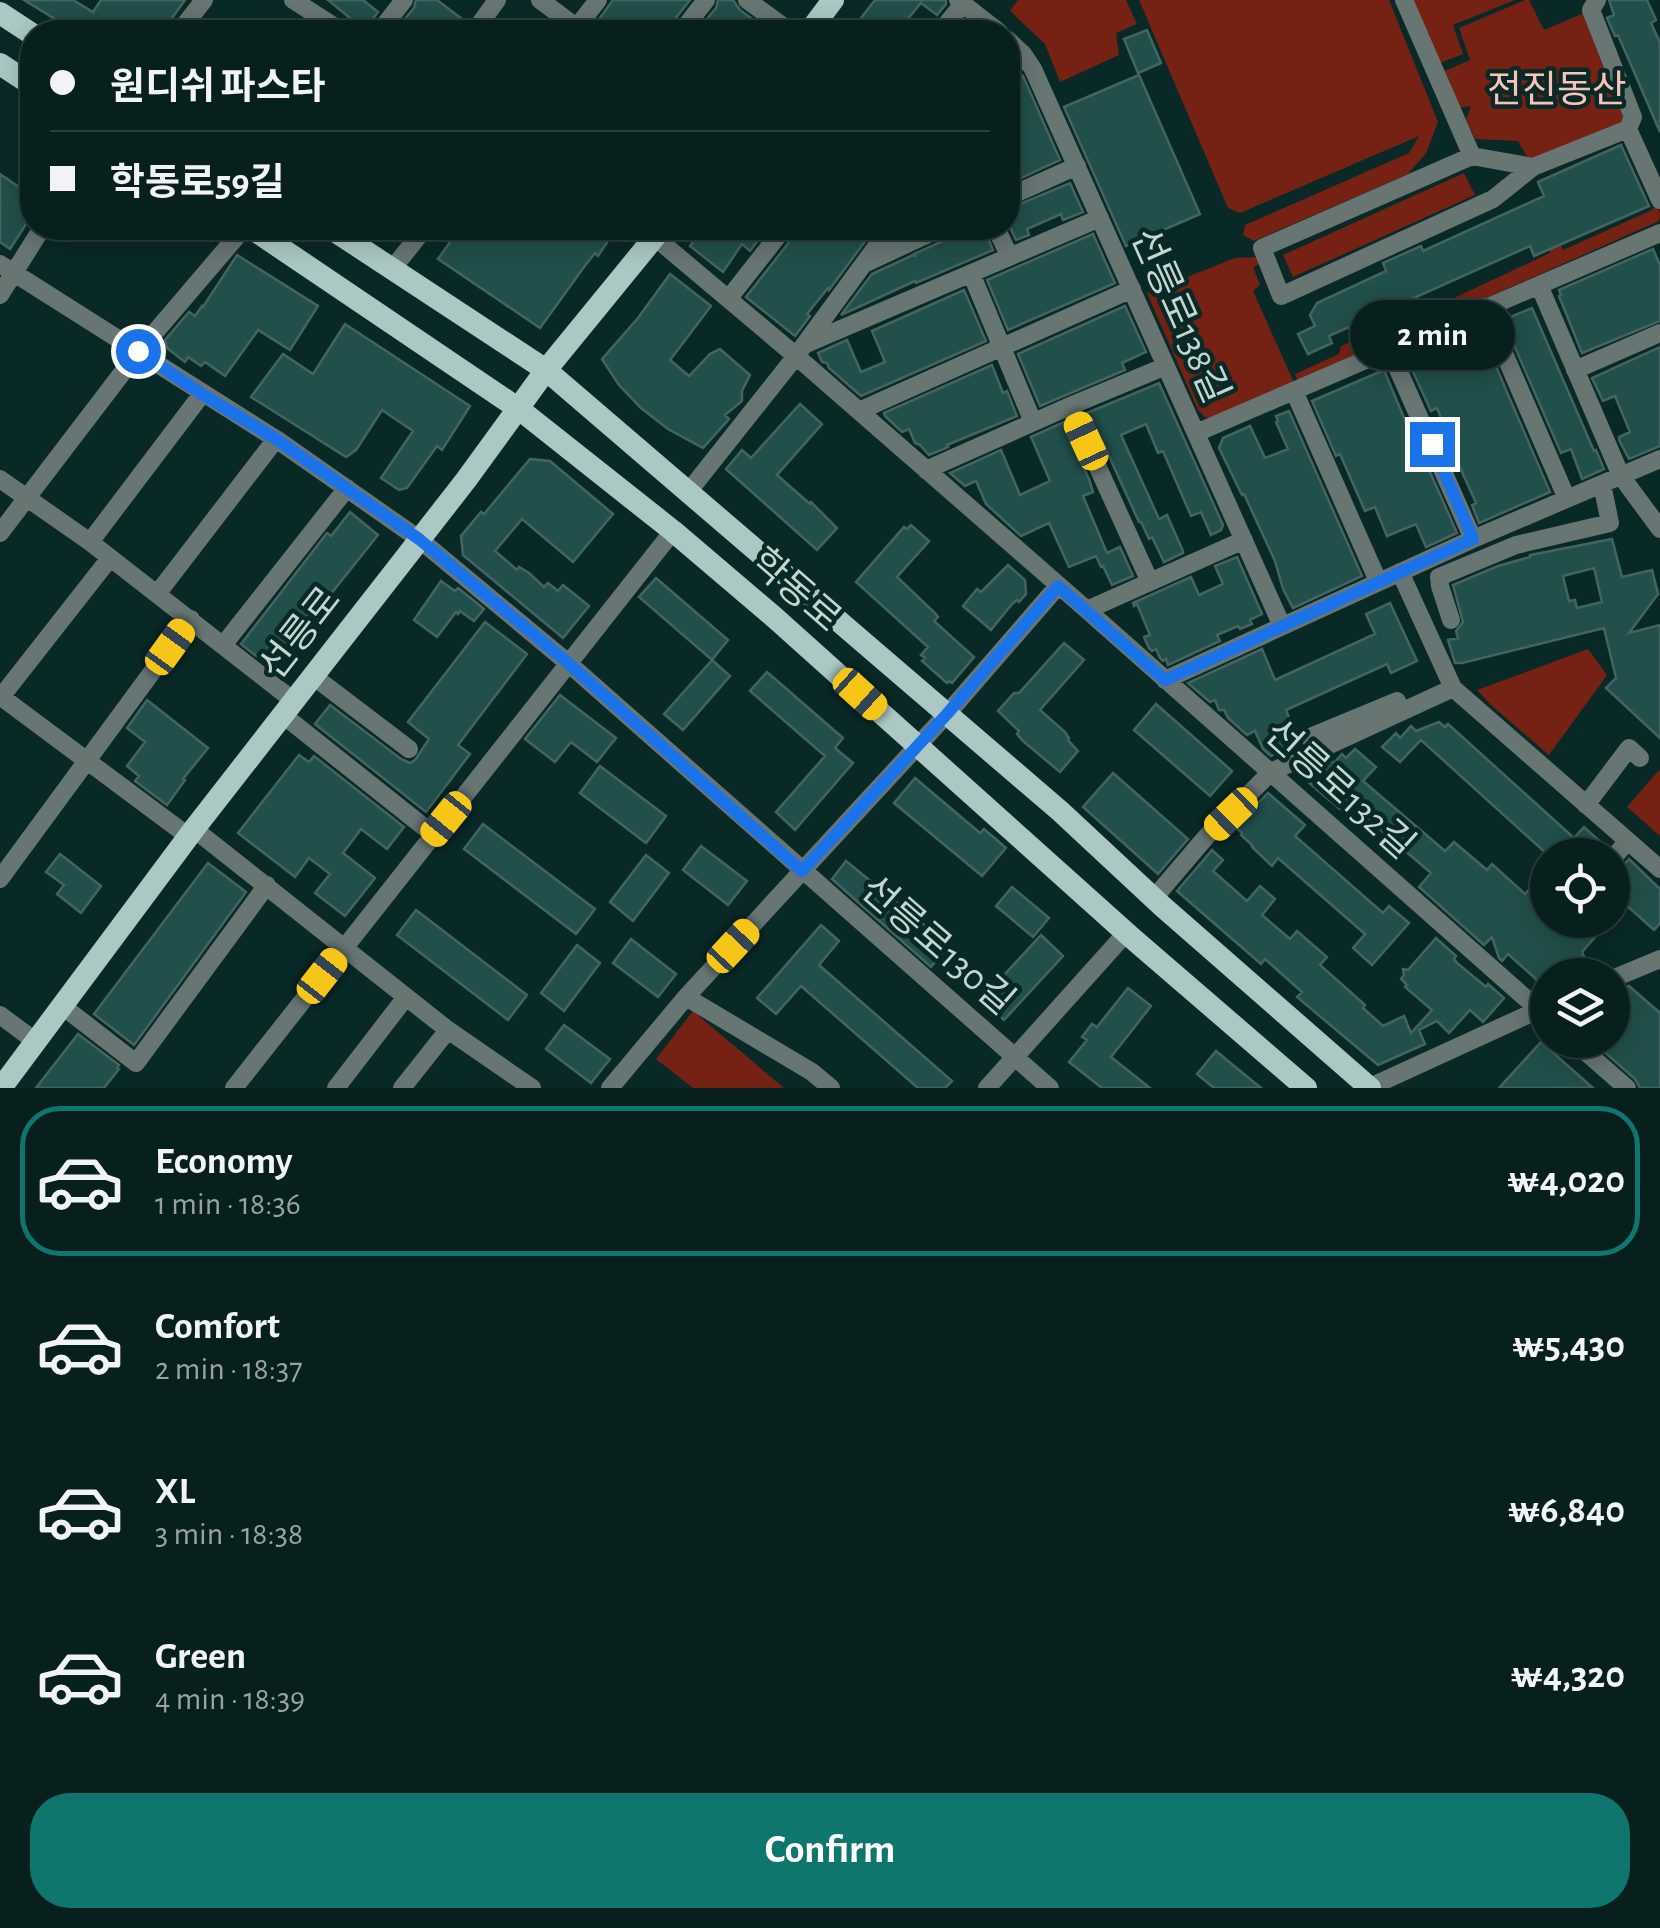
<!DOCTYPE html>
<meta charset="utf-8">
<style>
:root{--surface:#071f1d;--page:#102726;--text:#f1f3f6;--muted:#98a2a4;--line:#283d3b;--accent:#0f766e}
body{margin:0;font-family:"Alegreya Sans","Noto Sans KR",sans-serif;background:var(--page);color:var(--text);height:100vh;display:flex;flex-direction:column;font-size:38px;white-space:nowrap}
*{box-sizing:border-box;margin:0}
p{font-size:32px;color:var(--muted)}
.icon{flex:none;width:55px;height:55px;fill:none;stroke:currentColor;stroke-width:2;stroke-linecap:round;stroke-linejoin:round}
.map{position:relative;height:1088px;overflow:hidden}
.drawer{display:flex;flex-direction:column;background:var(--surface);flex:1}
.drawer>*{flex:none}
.banner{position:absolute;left:20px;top:20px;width:1000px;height:220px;border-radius:40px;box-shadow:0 5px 25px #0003,0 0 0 2px var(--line);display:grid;align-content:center;height:220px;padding:0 30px;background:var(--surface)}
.tools{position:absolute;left:1530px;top:838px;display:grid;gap:20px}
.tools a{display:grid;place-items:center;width:100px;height:100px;border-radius:50%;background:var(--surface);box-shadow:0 5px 25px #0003,0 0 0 2px var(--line);font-size:50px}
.end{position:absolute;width:45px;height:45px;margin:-22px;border:12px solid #1a73e8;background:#fff;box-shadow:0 0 0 5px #fff}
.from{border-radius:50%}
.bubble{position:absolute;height:70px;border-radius:35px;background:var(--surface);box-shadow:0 5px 25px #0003,0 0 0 2px var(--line);font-size:32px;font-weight:700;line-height:70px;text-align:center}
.car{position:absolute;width:30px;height:60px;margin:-30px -15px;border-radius:12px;box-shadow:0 0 8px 2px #0007;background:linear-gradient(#f5c518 24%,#345 0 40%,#f5c518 0 76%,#345 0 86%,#f5c518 0)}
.banner b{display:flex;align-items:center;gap:35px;height:95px;font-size:38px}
.banner b+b{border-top:2px solid var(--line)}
.banner i{width:25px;height:25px;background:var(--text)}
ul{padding:18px 0 0;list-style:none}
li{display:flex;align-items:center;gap:30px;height:150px;margin:0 20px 15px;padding:0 10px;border:5px solid transparent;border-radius:40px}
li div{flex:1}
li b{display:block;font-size:38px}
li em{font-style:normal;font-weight:700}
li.selected{border-color:var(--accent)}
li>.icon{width:90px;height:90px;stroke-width:1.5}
.action{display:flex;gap:20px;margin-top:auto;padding:20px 30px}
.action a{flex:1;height:115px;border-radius:40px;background:var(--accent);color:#fff;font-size:40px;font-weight:700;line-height:115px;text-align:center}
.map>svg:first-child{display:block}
.green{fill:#752114}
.building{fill:#214f4b;stroke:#456461;stroke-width:2.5;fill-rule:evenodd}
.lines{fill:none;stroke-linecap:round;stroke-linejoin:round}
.minor{stroke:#677573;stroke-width:18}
.major{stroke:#abc8c5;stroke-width:22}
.route{stroke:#1a73e8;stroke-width:12}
.labels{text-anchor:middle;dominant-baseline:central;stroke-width:9;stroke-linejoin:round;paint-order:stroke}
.park-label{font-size:38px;fill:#f8c3b9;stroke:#092927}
.street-label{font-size:38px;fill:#c4d5d3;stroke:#092927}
</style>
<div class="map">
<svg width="1660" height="1088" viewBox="0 0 1660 1088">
<rect width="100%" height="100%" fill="#092927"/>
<path class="green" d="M1018,0H1126L1137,24L1116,33L1119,55L1060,82L1045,44L1010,11Z
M1139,0H1389L1438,122L1426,153L1408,174L1254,241L1243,235L1245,225L1409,153L1419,136L1240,213L1228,208Z
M1413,0H1515L1453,25L1463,54L1440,63Z
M1525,0H1529L1544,30L1591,10L1633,117L1533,167L1518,141L1475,139L1466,119L1471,106L1456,108L1442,72L1470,60L1459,28Z
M1464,173L1475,195L1293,277L1283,255Z
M1656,204L1660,213L1659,221L1298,382L1295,374L1339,354L1341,346L1429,308L1440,313L1449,308L1456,297L1550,253V246L1559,242L1563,250L1652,210Z
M1258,257L1262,263L1253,267L1260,285L1253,291L1295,385L1215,420L1205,417L1198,410L1147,293L1235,258Z
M1588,649L1607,675L1549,755L1491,705L1477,690Z
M1660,769V836L1627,807Z
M693,1011L784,1088H693L656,1059Z"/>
<path class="building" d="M24,0H73L93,12L101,0H185L162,32H76Z
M328,0H363L378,12L369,24L367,32Z
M416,0H437L466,22L462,32H394L414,8Z
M613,0H690L671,24L669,32H598L594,26Z
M718,0H733L740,10L770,32H696L716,8Z
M875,0H946V4L937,15L921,3L897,32H850Z
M1609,0H1647L1656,20L1651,23L1660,43V132L1618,35L1615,36L1607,18L1614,15Z
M1147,30L1161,63L1138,73L1124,39Z
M1139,75L1200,214L1126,246L1064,107Z
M1023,76L1060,160L1008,184V92L1014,89L1012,87Z
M1621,145L1649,206L1534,256L1530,246L1329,336L1332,343L1308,354L1298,334L1315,326L1310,315L1317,303L1386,271L1383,263L1421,246L1423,251L1544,196L1538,182Z
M0,174L32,196V215L10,249L0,242Z
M1070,183L1083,212L1063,220L1061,214L1027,229L1029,235L1016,240L1008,223V209Z
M460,228H589L608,241L598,256L595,253L584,267L540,328L438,259Z
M703,228H753L762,235L750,251L742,244L723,272L690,246Z
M796,228H821L833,236L839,228H875L829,290L828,288L807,314L810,316L795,336L746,297L794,236Z
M953,228H984L993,250L916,283L915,281L841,315L872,274L913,255L916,257L914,254L947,239Z
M1093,234L1115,283L1008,330L987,280Z
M1653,249L1660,265V321L1582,353L1559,296L1561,295L1559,290Z
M237,255L318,306L290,350L258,330L225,376L205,362L201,366L188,357L185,362L167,348L165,340L189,312L195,316L202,306L203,307Z
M670,274L711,306L670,360L689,376L710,354L720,349L750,375L742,391V401L725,415L729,419L703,448L668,429L641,408L619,385L602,359L638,318Z
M964,290L986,341L861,396L829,368L827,363L822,362L818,353L847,340L861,372L885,362L872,331Z
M1125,306L1146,352L1122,363L1125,370L1040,406L1018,354Z
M1532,308L1594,451L1596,450L1604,469L1582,479L1571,449L1561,453L1503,320Z
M345,324L470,406L442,450L437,446L407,488L399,490L381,478L413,431L382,410L356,450L346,457L251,397L283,354L313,374Z
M1479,327L1550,492L1479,523L1472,505L1476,503L1449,443L1451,442L1437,408L1431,411L1409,363L1414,361L1413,358L1460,339L1458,336Z
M1660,347V446L1629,459L1619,440V437L1630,432L1615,396L1603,401L1592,378Z
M992,365L1003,393L1007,391L1017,416L947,445L948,447L929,455L920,445L915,443L909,429L902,432L885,416L884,413Z
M1384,370L1409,430L1411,429L1457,533L1426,547L1416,524L1387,536L1375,507L1365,511L1340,454L1336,456L1312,401Z
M1159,383L1223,525L1221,530L1211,535L1201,512L1191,516L1163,451L1158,453L1146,424L1121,435L1159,519L1167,515L1183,551V553L1164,562L1152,537L1149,539L1141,522H1139L1103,443L1101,444L1087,413Z
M800,404L822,424L777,475L810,504L811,502L837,528L817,550L726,469L742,450L751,458Z
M1289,411L1362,576L1293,608L1283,589L1275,561L1244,494L1242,495L1219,448L1223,438L1250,426L1265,458L1288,449L1276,422L1278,421L1276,416Z
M1064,422L1089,479L1093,492L1083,496L1107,553L1120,547L1133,576L1112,585L1103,566L1101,567L1096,556L1069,567L1049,523L1021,536L986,504L976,481L965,486L950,473L1001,450L1020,495L1050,481L1031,437Z
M530,459L550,461L613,514L573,562L522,519L495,551L517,570L519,567L529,573L544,587L548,583L558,591L563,585L589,606L563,638L463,555L461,536L481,512L484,514Z
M350,512L378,535L318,610L314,607L269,666L241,644L327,533L331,536Z
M911,525L929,541L897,577L935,613L938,617L934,621L974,657L952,683L949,681L947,683L922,661L925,658L921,655L928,647L856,582L904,527L907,529Z
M1612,539L1622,577L1652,570L1658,594L1629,633L1660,625V738L1606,688L1616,678L1604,628L1462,663H1455L1448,640L1458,638L1456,631L1463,622L1453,585L1498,566L1530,557V555ZM1594,568L1602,602L1577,608L1575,600L1569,601L1563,576Z
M1237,557L1262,614L1250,620L1252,624L1240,629L1238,626L1217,635L1220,641L1168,665L1166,659L1163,661L1160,658L1156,649L1152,651L1149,648L1144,637L1150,635L1137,604L1134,606L1133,603L1191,577L1199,595L1223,584L1215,566Z
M1008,565L1025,580L1026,594L1019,602L1017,600L1012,604L991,630L963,606L977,589L981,592Z
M656,578L728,640L712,660L639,597Z
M441,581L455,591L458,588L484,609L474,621L460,611L458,614L456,612L437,637L414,620Z
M1390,603L1417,661L1391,673L1387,664L1286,710L1299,742L1271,756L1263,749L1255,731L1247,735L1228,718L1224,710H1219L1215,700L1210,702L1188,683L1262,649L1275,680L1375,634L1366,614Z
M485,622L527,654L458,745L470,754L426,812L315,724L330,705L401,759L410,763L415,760L429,739L408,722Z
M1064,643L1084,660L1040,710L1065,732L1069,738L1068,740L1078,751L1060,772L1023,741L1017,734L1019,731L998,711L1014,693H1019Z
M712,660L730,676L683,730L664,714Z
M767,672L843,738L835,748L853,763L795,830L776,812L825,756L750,691Z
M560,695L616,738L597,762L571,742L555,762L525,739Z
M147,700L208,748L183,779L185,780L167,805L135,781L139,776L127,766L145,742L127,728Z
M1156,704L1232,771L1210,796L1134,730Z
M1439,722L1445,727L1448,724L1574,838L1584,827L1606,847L1600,855H1568L1559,847L1552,855H1548L1421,740L1400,762L1382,747L1396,733L1400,738L1411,726L1416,731Z
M1355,749L1376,767L1363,781L1445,851L1454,842L1487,870L1492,864L1525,894L1548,869V920H1554L1572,937L1587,920H1610L1582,952L1592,975H1548V994H1543L1536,979L1508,954L1502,961L1499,958L1492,937L1484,945L1419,887L1431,873L1348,802L1341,810L1306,780L1317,767L1321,771L1330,760L1334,763L1342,754L1346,758Z
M299,755L309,762L314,756L404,827L387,849L361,829L343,853L375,878L345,916L315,893L330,874L309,858L295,877L238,833Z
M600,766L666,816L646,843L580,793Z
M1113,773L1188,839L1158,874L1083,807Z
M915,778L980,833L984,829L1006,848L982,876L894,803Z
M1268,793L1305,825L1295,836L1383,913L1389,906L1409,923L1372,965L1353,948L1365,934L1278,858L1272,866L1252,847L1253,846L1241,835L1242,833L1235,827Z
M483,824L595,909L576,934L464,849Z
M701,846L747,881L728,905L683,870Z
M1212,850L1223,860L1213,871L1247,901L1260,886L1275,899L1262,915L1290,939L1297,931L1327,957L1320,965L1365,1005L1363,1008L1383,1026L1404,1016L1411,1033L1432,1010L1405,987L1407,985L1401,979L1404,975L1403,969L1408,970L1436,938L1456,956L1454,959L1457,963L1486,987L1488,984L1504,998L1483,1022L1470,1010L1449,1033L1437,1021L1419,1030L1425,1044L1378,1065L1297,997L1302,992L1265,959L1261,964L1177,891Z
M60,854L101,886L81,913L57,894L64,885L46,872Z
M646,855L669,873L633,921L610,902Z
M1629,859L1660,889V923L1654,930L1625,904L1612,917V871L1621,868Z
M846,861L949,945L931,967L832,879Z
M208,863L246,892L134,1045L94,1014Z
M1012,887L1049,918L1033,937L996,906Z
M416,910L527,995L508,1020L397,935Z
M821,925L839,941L819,965L952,1081L945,1088H918L801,986L776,1014L757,998Z
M1041,935L1063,956L1004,1020L982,999Z
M631,939L676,974L658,997L613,963Z
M577,945L600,963L564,1011L541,993Z
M1629,986L1660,1013V1088H1640L1635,1079L1591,1040H1612V991Z
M1128,988L1151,1006L1111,1057L1150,1088H1102L1069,1062L1087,1040L1082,1037L1092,1024L1097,1027Z
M564,1025L610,1059L591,1083L546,1049Z
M78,1034L119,1065L117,1068L119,1069L104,1088H36Z
M1541,1042L1593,1088H1499Z
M1216,1051L1261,1088H1214L1197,1074Z"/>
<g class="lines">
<path class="minor" d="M293,0L343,32
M540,0L583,32
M747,0L791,32
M958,0L999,32
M1404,0L1472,156L1262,248L1281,296L1493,199L1533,167L1628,129L1660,200
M1597,0L1591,10L1633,117L1628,129
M179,32L204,0
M379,32L404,0
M474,32L497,0
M573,32L598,0
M681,32L706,0
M940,32L963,4
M1008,40L1023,54L1033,69L1282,626
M1008,75L1023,54
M1472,156L1533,167
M1008,197L1077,166
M644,228L796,356L1087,610L1548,1018
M996,228L1009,255
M868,262L941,228
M0,264L276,439L419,539L567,662L1050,1088
M393,268L425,228
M971,273L1033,422
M1539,285L1621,476L1660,529
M0,295L42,228
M729,298L784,228
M1484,307L1567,499
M806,344L1100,218
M1389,349L1473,539
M1575,370L1660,333
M1294,391L1378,581
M1070,406L1150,582
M859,411L1132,289
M1196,433L1660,233
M926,470L1070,406L1166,366
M0,479L90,542L294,701
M689,491L796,356L890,228
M0,533L139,351L244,228
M90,542L202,394
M1400,572L1453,688L1660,869
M157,594L276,439
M1087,610L1244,540
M1451,620L1440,586L1439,577L1516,545L1610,523L1602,484
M224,644L347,488
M313,676L409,749
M1165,680L1473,539L1660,459
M0,696L188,836
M1,697L110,558
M283,715L434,835
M1316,750L1310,737L1397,701
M1586,805L1629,748L1640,758
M194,829L448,1030L532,1088
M1612,859L1628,841
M0,879L191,619
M1154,898L1206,837L1271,772L1453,688
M1612,979L1660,959
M686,997L812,1072L831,1088
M61,1005L136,1063L267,885
M0,1015L35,1041
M1572,1040L1627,1088
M234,1088L673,531
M336,1088L406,997
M402,1088L448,1030
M610,1088L686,997L947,714L1058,586
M987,1088L1127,932
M1368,1088L1547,1006"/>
<path class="major" d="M0,13L32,34
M809,32L833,0
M0,64L32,85
M251,228L519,409L673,531L774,617L1132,938L1306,1088
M330,228L546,370L1060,811L1162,906L1370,1088
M1,1088L194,829L466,480L546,370L662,228"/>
</g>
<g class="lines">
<path class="route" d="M138,351L202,394L276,439L419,539L567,662L802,871L947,714L1058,586L1165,680L1473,539L1432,444"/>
</g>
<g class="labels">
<g class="park-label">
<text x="1557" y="91">전진동산</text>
</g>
<g class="street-label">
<text transform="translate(1179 316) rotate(66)">선릉로138길</text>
<text transform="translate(795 591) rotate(41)">학동로</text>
<text transform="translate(301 634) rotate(-52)">선릉로</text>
<text transform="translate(1339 790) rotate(42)">선릉로132길</text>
<text transform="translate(937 946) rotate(41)">선릉로130길</text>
</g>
</g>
</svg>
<div class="tools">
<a><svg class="icon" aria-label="locate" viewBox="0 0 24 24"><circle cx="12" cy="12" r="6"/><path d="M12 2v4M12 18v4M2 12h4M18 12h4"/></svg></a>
<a><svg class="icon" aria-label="layers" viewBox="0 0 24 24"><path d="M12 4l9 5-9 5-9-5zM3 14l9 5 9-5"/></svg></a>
</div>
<i class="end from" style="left:138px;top:351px"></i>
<i class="end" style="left:1432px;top:444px"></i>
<div class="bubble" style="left:1350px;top:300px;width:165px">2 min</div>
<i class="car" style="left:1086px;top:441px;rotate:335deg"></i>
<i class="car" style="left:170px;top:647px;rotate:36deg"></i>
<i class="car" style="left:860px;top:694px;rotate:132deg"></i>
<i class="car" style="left:1231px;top:814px;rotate:226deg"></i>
<i class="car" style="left:446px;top:819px;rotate:219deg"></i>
<i class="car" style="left:733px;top:946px;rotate:43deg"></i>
<i class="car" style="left:322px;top:976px;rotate:38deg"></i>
<div class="banner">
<b><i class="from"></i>원디쉬 파스타</b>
<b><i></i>학동로59길</b>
</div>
</div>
<section class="drawer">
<ul>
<li class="selected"><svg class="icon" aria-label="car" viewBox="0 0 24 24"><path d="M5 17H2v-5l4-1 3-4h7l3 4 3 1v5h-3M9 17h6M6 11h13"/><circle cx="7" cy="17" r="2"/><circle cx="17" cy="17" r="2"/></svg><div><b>Economy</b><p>1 min · 18:36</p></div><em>₩4,020</em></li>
<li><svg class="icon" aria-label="car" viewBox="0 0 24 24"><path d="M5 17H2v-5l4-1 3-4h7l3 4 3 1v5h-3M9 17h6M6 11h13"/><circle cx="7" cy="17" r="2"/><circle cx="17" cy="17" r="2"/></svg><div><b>Comfort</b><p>2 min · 18:37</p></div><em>₩5,430</em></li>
<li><svg class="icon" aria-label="car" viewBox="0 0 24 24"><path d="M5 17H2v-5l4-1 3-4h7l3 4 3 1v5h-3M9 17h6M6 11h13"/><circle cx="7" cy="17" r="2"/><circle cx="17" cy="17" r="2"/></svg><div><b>XL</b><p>3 min · 18:38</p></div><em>₩6,840</em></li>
<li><svg class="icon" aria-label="car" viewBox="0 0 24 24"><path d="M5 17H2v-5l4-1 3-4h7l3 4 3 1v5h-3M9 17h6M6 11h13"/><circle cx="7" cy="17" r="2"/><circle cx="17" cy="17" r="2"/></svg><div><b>Green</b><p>4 min · 18:39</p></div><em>₩4,320</em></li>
</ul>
<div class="action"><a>Confirm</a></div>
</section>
